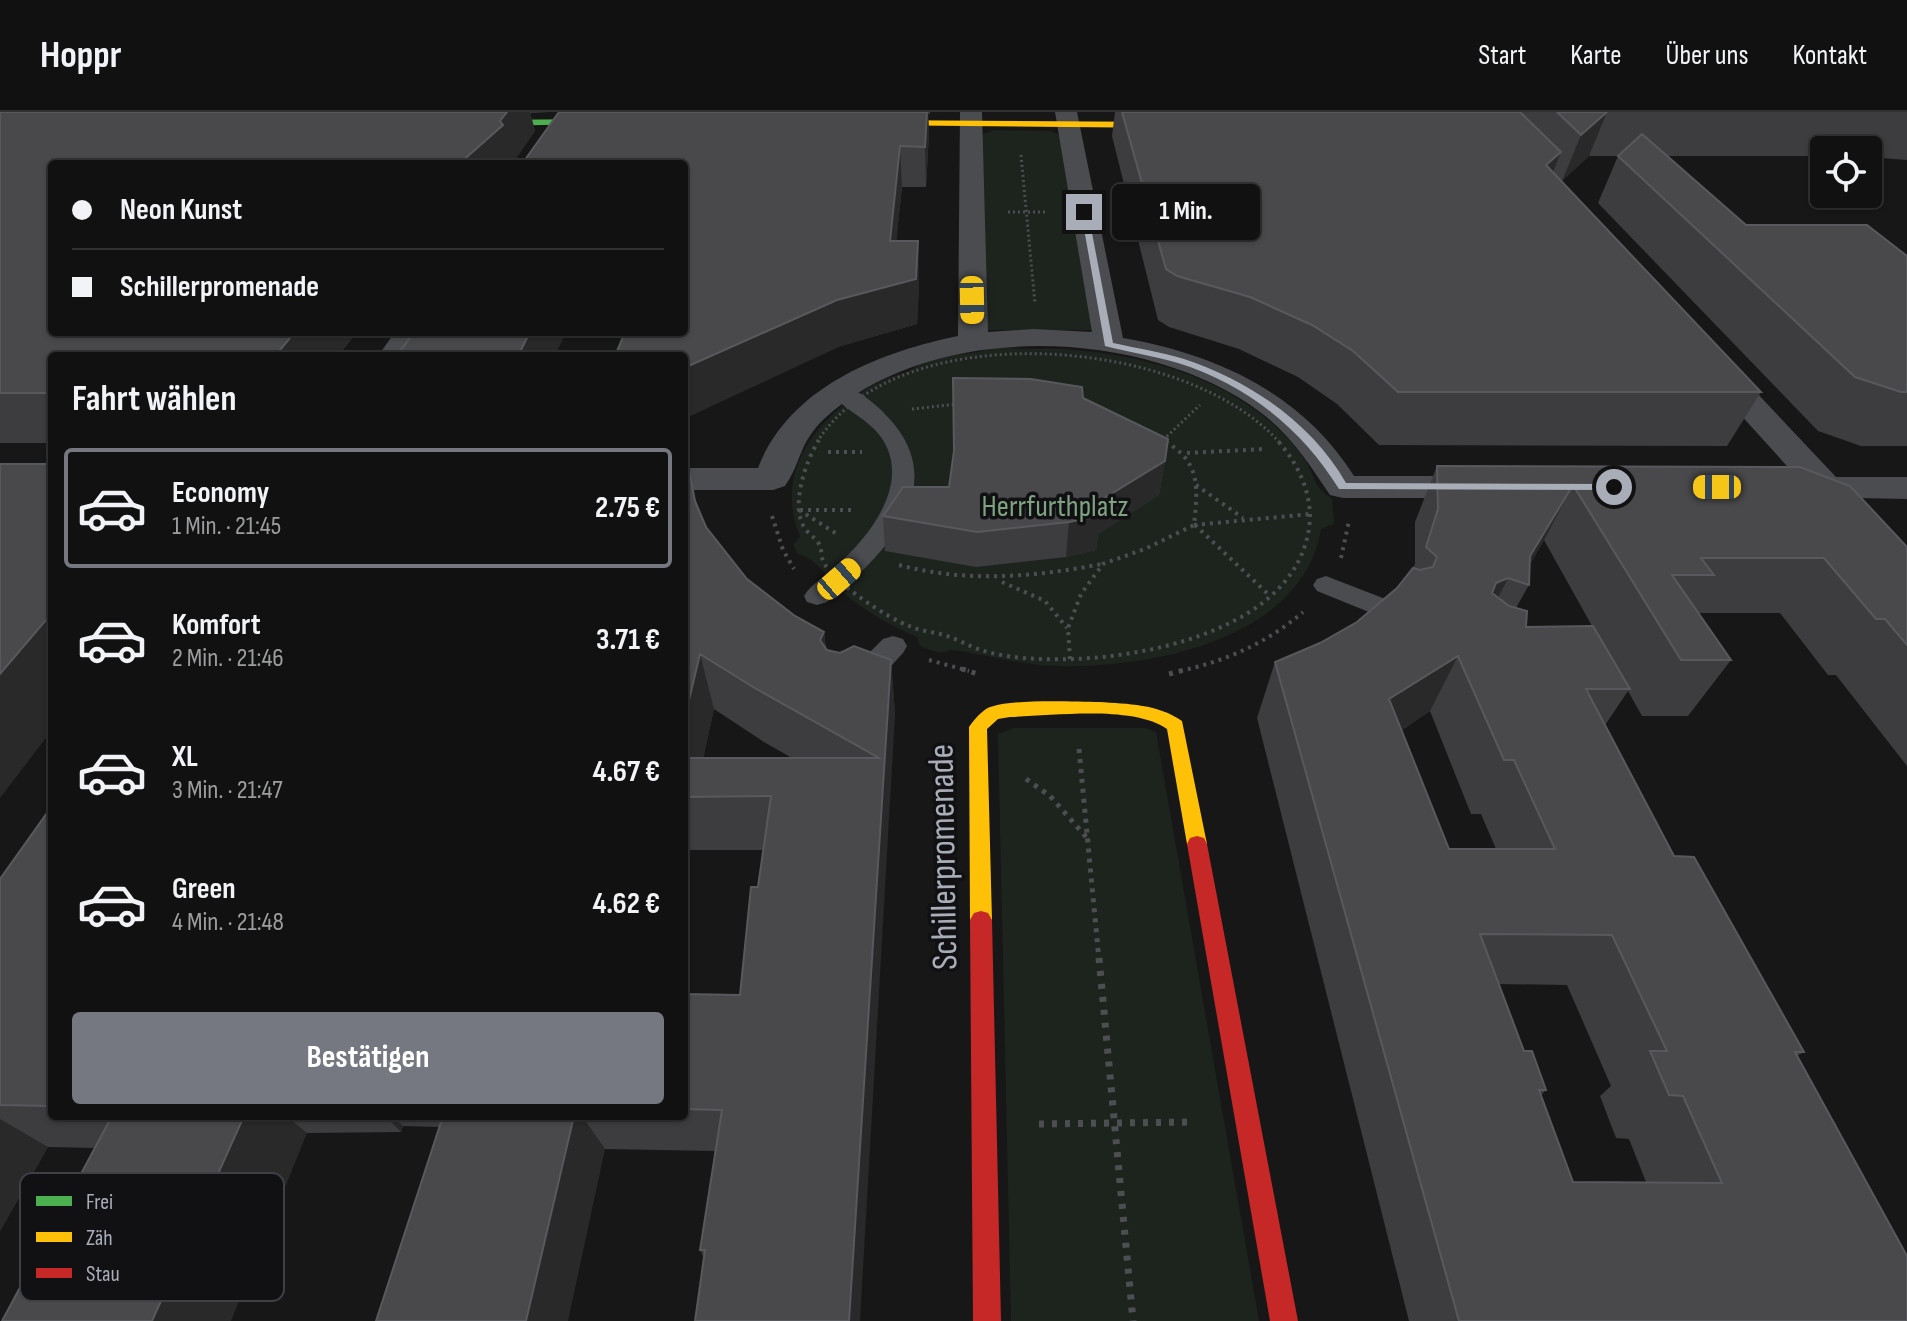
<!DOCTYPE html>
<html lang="de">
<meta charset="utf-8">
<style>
:root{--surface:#111;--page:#1e1f1f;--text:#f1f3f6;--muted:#9c9d9f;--line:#303131;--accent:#757880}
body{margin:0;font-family:"Sofia Sans Condensed",sans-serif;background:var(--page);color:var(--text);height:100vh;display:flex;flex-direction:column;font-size:30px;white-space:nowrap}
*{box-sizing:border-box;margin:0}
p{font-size:26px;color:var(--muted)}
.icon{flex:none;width:44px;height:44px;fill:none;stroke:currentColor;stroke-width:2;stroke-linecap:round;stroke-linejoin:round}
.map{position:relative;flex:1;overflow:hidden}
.side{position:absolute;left:48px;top:240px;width:640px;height:768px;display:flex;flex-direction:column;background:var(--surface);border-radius:8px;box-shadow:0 2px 6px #0004,0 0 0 2px var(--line)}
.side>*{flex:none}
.top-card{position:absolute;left:48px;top:48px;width:640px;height:176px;border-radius:8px;box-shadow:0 2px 6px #0004,0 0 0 2px var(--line);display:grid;align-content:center;height:176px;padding:0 24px;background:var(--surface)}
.tools{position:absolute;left:1810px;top:24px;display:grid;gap:16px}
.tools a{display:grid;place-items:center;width:72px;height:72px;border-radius:8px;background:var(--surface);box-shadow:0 2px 6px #0004,0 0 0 2px var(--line);font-size:40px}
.end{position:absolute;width:36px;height:36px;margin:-18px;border:10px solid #a8adb8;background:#111;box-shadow:0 0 0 4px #111}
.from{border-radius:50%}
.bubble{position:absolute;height:56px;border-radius:8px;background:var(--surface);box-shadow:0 2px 6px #0004,0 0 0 2px var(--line);font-size:26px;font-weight:700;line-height:56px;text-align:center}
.car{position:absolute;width:24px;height:48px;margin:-24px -12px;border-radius:10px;box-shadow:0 0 6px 2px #0007;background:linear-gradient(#f5c518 24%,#345 0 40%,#f5c518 0 76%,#345 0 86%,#f5c518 0)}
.top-card b{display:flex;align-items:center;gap:28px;height:76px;font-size:30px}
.top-card b+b{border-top:2px solid var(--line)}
.top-card i{width:20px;height:20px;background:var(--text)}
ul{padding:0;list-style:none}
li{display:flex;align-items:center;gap:24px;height:120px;margin:0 16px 12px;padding:0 8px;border:4px solid transparent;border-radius:8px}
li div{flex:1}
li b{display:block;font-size:30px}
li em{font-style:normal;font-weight:700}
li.active{border-color:var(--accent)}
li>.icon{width:72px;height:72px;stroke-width:1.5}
h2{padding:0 24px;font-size:36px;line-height:96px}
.primary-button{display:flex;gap:16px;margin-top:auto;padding:16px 24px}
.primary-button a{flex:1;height:92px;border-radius:8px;background:var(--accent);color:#fff;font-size:32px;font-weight:700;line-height:92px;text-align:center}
header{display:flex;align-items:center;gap:48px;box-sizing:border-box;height:112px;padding:0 40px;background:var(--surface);border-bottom:2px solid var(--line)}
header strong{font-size:38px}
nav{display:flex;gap:44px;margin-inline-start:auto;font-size:28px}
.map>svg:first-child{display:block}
.green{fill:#1d241e}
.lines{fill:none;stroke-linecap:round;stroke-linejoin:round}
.path-far3{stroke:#4d4e52;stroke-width:3;stroke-dasharray:2 3;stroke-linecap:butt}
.path-far2{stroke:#4d4e52;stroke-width:4;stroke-dasharray:3 5;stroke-linecap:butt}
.path-far1{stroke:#4d4e52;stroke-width:5;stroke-dasharray:4 6;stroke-linecap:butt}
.path{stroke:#4d4e52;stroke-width:7;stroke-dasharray:5 8;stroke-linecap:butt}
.lane{fill:#4b4c50;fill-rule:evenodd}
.street{fill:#4b4c50;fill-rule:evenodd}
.fast{fill:#4caf50;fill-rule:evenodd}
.slow{fill:#ffc107;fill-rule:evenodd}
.jam{fill:#c62828;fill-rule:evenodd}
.wall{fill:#3d3d3f;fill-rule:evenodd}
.shaded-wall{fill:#29292a}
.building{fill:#49494c;stroke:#58595d;stroke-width:2;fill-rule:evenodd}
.route{fill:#a8adb8}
.labels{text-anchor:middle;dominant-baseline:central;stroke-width:7;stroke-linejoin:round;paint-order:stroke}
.park-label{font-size:30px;fill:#7fa381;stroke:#111113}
.near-street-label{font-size:36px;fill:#a8adb8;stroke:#111113}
.key{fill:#111113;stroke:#3e4045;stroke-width:2}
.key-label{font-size:22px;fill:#a8adb8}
</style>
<header>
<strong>Hoppr</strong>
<nav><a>Start</a><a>Karte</a><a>Über uns</a><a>Kontakt</a></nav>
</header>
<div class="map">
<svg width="1907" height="1209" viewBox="0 0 1907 1209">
<rect width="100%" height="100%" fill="#171717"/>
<path class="green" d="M995,18L1050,19L1062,24L1093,218H986L980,23Z
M996,234C1018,239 1041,235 1063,237C1132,242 1202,258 1258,300C1276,313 1293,330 1305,348C1315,364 1314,377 1332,386L1334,412L1321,417C1303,528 1149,557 1056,554C1021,553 989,543 954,538C943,537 954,539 943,540C936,541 926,536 920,534L917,525C893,515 872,503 851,487C833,474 820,448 798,442L793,433L800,424C771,356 823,298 881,269C894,263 916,260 924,247L979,240Z
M1014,616H1145L1156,620L1259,1209H1011L998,622Z"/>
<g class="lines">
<path class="path-far3" d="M1021,43L1035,192
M1008,100H1046
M912,297L958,292
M1161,327L1166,330
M1163,328L1200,293
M817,330C899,200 1186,225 1279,330"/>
<path class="path-far2" d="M819,328C806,348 788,398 807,419C811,424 816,426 819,432C822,438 821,444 823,449C832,470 888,506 909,514C921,519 933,520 944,523C958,527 970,535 984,539C1012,547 1044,548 1074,547C1155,544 1295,514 1309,416C1314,384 1298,351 1277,328
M828,340H862
M1187,341L1265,337
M1196,373L1243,406
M799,398L837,422
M800,398H854
M772,404L783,438L794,457
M1194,413L1311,402
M1195,413L1270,484
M1341,446L1349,409
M899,453C968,471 1033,465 1102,452
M1002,470L1045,489L1067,516
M1070,547L1068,516L1081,482L1103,452L1147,436L1194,413C1198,375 1201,348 1162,328
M929,548L969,559
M1180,559C1226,549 1267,531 1303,500"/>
<path class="path-far1" d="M962,557L981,563
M1169,562L1188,557
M1079,637L1099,848
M1026,667L1050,684L1087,726"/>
<path class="path" d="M1099,846L1133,1209
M1039,1012L1193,1010"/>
<path class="lane" d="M840,272C860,278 881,296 894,312C950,381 879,447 827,490L817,493L807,490L804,484C811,472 825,465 835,455C868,426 911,374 883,328C869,306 844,299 829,279Z
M1326,464L1406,495L1410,502L1406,509L1396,511L1317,479L1313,473L1317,467Z
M893,524L903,527L907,534L903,541C887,557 869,587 845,579L840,572L845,565L883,527Z"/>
<path class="street" d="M960,0H982L988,220L1033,217L1092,220L1055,0H1077L1123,226C1216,242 1303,282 1354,364H1489L1502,367L1507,375L1502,383L1489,386H1343L1330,383C1309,352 1291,323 1260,300C1146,215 931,207 824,307C798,332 802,350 785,374L773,378H684V356H758C789,275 880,240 958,224Z
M395,220H425L408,244H378Z
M1710,241L1721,243L1836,365H1907V387L1856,386L1907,440V476L1893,472L1816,386L1780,383L1775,375L1780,367L1796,364L1699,257L1695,250L1699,243Z"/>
<path class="fast" d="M612,7L615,12L473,14L469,11L473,8Z"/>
<path class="slow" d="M869,8L1172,10L1176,13L1172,16L866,13Z
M1099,590C1128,592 1158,592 1182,609L1207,732L1204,738L1197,740L1190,738L1187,732L1167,617C1133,593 1052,604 1010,605L998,607L987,617L992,808L988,815L981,817L974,815L970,808L969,615C973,609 980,601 986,597C1007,586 1073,590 1099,590Z"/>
<path class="jam" d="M1197,724L1204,726L1207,732L1298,1209H1270L1187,732L1190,726Z
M981,799L988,801L992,808L1001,1209H973L970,808L974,801Z"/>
</g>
<path class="wall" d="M0,0H550L530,1L535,19L514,49L52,52L357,220L338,244H52V331H0Z
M559,0H930V2H928L929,21L926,75H902L896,129L919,172L917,212L841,234L684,220V52Z
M1115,0H1907V48L1868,45V38H1824V44H1668L1746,113L1907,144V334H1861L1818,319L1598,91L1618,44H1589L1562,69L1553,60V61L1761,280L1727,334L1379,333L1337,292L1298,265L1239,237L1169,215L1158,208L1112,24Z
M1083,286L1165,349L1159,383L1098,422L1096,438L1066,445L976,455L885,439L883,404L949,375Z
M684,353L697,393L706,415L747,467L795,504L824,520L826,536L827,538L891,548L895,603L704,1146L700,1138L715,1039L605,1037L440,1015L403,1014L401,1020L307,1021L95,1036L48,1035L0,1119V767L52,694V1004H684V882L740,883L763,738H684ZM714,597L764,630L792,646H703Z
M1437,354L1800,355L1907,435V654L1836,563H1828L1780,501H1698L1731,548L1688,604H1642L1628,579L1605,613L1674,744L1804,940L1797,944L1907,1209H1409L1257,606L1275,550L1320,531L1357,510L1397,476L1413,456L1415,452V410ZM1544,428L1592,514L1526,515L1516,496L1529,473L1530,452ZM1430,599L1471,702H1481L1496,737H1449L1402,618ZM1499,872L1567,873L1611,974L1600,984L1616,1026L1629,1027L1646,1070H1573L1541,983L1546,978L1524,939Z"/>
<path class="shaded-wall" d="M507,0H530L535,19L514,49L515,52H459Z
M927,0H928L929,21L926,75L925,35Z
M1607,0L1589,44L1562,69L1581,23Z
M900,34L902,75L892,172L890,129Z
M1561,40L1543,86L1546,53Z
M918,129L919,172L917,212L841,234L684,307V256Z
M295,220H357L338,244H275Z
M530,220H566L555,244H518Z
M1165,349L1159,383L1098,422L1096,438L1066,445L1069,410L1098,390Z
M1573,373L1544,428L1519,470L1530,444Z
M1508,466L1480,522L1496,471Z
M52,501V618L0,686V562Z
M824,520L831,575L820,528Z
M700,542L714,597L695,685L684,674V609Z
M1458,544L1430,599L1365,642L1389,587Z
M891,548L895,603L860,1209H849Z
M244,1004H286L307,1021L231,1209H152Z
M385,1004H392L403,1014L401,1020Z
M574,1004H582L605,1037L568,1209H526Z
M0,1007L48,1035L0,1119Z"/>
<path class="building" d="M0,0H507L500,9L503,13L459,52H52V220H295L275,244H52V281H0Z
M559,0H927L925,35L900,34L890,129H918L916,167L837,188L684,256V244H615L625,220H684V52H522Z
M1122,0H1520L1561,40L1546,53L1761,280H1398L1353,239L1312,213L1250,185L1177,164L1166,157Z
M1557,0H1607L1581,23Z
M1642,22L1746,113H1867L1907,144V280H1901L1855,265L1618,44Z
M414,220H530L518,244H397Z
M586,240L611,244H557Z
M953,266L1031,267L1082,275L1083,286L1168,327L1165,349L1098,390L1100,404L1069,410L977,420L883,404L903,375H949L954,339Z
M0,352H52V501L0,562Z
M684,353H688L695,389L706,415L747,467L795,504L824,520L820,528L827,538L840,541L854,534L891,548L849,1209H695L705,1138H700L722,998L684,997V882L740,883L751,775H758L771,684L684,685V646H879L753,575L700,542L684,609Z
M1437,354L1800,355L1850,374L1907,435V533L1885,507H1876L1824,446H1701L1714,463H1672L1731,548H1681L1573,373L1530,444L1529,473L1508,466L1496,471L1492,481L1509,494L1527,499L1526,515L1593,514L1630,577H1586L1674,744L1694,745L1804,940H1795L1907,1144V1209H1459L1275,550L1320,531L1357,510L1397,476L1413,456L1420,458L1433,455L1437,445L1426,435L1438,397ZM1458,544L1504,648H1514L1555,737H1449L1389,587ZM1480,822L1612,823L1667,939H1650L1669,983L1683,984L1722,1071L1573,1070L1539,978H1546L1532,939H1524Z
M52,694V870L49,874H52V994L0,993V767Z
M112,1004H244L152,1209H2Z
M443,1004H574L526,1209H376Z"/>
<path class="route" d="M1084,98L1088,100L1113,231C1136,236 1161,240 1184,247C1250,269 1312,311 1346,371L1614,372L1619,375L1614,378L1339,377C1302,317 1246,272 1178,251C1154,244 1129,240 1105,234L1081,100Z"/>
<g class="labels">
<g class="park-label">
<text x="1055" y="395">Herrfurthplatz</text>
</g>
<g class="near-street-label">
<text transform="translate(944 745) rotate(-91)">Schillerpromenade</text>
</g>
</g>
<rect x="20" y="1061" width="264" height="128" rx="12" class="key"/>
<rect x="36" y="1084" width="36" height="10" fill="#4caf50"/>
<rect x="36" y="1120" width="36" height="10" fill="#ffc107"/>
<rect x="36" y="1156" width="36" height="10" fill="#c62828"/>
<g class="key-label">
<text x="86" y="1097">Frei</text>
<text x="86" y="1133">Zäh</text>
<text x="86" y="1169">Stau</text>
</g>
</svg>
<div class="tools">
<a><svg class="icon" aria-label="locate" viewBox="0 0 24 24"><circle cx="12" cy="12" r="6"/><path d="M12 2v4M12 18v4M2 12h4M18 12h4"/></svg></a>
</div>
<i class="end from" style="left:1614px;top:375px"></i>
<i class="end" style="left:1084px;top:100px"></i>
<div class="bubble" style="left:1112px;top:72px;width:148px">1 Min.</div>
<i class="car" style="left:972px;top:188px;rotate:179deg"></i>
<i class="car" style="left:1717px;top:375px;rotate:270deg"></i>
<i class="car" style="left:839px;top:467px;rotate:49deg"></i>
<div class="top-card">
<b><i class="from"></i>Neon Kunst</b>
<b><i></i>Schillerpromenade</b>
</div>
<section class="side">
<h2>Fahrt wählen</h2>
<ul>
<li class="active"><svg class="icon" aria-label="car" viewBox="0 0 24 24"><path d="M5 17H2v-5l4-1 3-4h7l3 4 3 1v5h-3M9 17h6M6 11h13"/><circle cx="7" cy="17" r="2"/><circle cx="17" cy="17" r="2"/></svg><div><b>Economy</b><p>1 Min. · 21:45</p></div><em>2.75 €</em></li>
<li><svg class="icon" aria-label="car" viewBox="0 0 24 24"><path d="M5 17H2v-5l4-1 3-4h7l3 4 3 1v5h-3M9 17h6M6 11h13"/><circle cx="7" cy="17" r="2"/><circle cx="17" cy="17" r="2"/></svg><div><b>Komfort</b><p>2 Min. · 21:46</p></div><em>3.71 €</em></li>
<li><svg class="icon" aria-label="car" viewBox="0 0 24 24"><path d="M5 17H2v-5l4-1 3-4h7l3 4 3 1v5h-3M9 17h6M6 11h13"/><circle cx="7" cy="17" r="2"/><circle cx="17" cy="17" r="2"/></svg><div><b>XL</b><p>3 Min. · 21:47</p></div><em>4.67 €</em></li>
<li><svg class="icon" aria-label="car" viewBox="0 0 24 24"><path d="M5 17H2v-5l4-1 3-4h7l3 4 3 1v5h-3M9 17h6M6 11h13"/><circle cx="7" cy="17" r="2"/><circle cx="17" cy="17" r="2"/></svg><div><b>Green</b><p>4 Min. · 21:48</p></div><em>4.62 €</em></li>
</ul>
<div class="primary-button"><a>Bestätigen</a></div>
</section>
</div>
